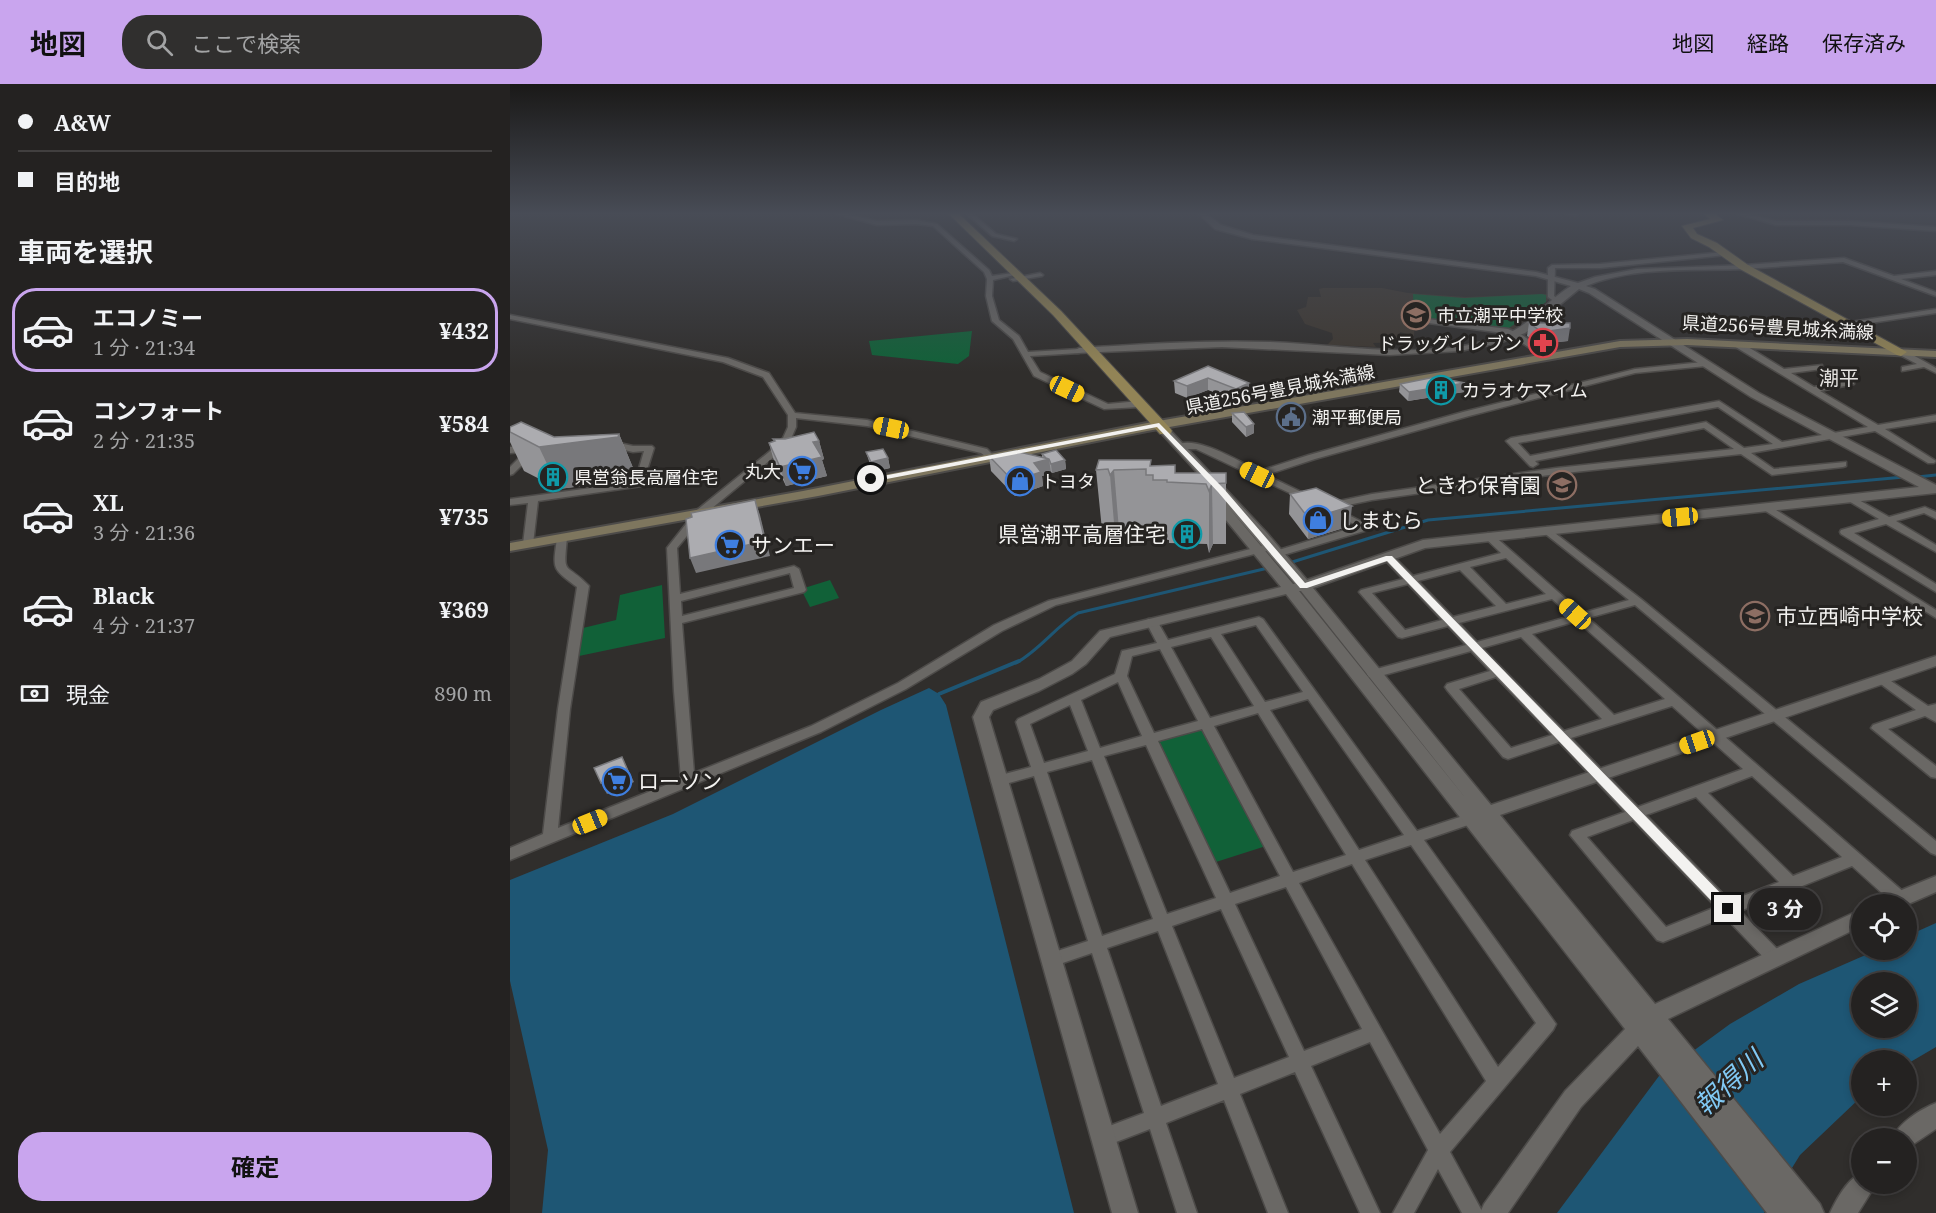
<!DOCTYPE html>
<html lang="ja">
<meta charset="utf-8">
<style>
:root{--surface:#242221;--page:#302f2e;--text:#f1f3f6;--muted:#a3a4a5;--line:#413f3f;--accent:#c9a5ee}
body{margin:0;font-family:"Noto Serif","Noto Sans JP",serif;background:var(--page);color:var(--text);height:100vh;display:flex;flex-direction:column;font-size:22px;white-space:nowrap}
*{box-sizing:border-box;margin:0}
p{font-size:20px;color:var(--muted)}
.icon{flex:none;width:33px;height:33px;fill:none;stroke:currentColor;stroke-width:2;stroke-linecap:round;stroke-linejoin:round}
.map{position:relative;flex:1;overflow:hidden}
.sheet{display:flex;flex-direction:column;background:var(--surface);width:510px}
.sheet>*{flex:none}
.banner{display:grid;align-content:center;height:132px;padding:0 18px;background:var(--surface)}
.fabs{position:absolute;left:1341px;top:810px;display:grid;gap:12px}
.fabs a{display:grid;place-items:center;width:66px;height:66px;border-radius:50%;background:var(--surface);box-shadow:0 3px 9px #0003,0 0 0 2px var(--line);font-size:30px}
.end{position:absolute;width:27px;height:27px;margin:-14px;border:8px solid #f3f2f0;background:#111;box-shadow:0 0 0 3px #111}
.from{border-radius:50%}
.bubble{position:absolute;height:42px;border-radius:21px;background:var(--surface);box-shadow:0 3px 9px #0003,0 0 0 2px var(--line);font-size:20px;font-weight:700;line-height:42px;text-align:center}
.car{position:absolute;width:18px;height:36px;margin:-18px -9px;border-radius:8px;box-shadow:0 0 4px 2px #0007;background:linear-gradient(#f5c518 24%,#345 0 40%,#f5c518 0 76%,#345 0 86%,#f5c518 0)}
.banner b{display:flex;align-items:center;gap:21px;height:57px;font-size:22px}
.banner b+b{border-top:2px solid var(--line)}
.banner i{width:15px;height:15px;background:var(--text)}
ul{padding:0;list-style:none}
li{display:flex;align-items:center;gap:18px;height:84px;margin:0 12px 9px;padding:0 6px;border:3px solid transparent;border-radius:24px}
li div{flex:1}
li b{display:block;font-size:22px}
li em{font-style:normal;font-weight:700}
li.on{border-color:var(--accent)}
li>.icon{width:54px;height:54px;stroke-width:1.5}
h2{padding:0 18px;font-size:27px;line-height:72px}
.pay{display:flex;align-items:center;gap:15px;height:66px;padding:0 18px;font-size:22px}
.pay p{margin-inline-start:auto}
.primary-button{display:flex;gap:12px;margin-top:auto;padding:12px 18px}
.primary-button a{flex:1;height:69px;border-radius:24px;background:var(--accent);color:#111;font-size:24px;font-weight:700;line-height:69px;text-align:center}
header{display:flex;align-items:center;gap:36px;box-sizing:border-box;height:84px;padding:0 30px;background:var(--accent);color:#111}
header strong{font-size:28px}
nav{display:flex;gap:33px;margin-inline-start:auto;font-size:21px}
.search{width:420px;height:54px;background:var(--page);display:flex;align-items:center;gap:15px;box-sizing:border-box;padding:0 21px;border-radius:24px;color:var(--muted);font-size:22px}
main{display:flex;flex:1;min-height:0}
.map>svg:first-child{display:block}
.built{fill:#3e3831}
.green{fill:#116138}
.water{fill:#1e5674;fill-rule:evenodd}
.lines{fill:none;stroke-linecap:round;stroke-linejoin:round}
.stream-far1{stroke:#1e5674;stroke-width:3}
.stream{stroke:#1e5674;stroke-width:4}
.minor-casing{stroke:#4d4b49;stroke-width:3}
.tertiary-casing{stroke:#4d4b49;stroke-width:3}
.secondary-casing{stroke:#4d4b49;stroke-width:4}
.primary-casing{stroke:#4d4b49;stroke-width:2}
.minor{fill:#6a6865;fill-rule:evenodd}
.tertiary{fill:#6a6865;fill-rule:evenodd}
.secondary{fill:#7e765e;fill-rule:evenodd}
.primary{fill:#928456;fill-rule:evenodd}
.wall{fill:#949497}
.shaded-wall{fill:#78787b}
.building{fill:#acacb0;stroke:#78787b;stroke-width:1.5}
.route{fill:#f3f2f0}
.labels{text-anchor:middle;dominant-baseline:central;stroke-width:6;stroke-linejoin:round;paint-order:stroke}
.far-poi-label{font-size:18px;fill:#f3f2f0;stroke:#262422;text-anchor:start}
.far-street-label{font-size:18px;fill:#f3f2f0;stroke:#262422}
.far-quarter-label{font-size:20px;fill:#e5e3e0;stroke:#262422}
.poi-label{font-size:21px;fill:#f3f2f0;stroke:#262422;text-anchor:start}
.near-water-label{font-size:27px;font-style:italic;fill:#81c9f4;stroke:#262422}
</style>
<header>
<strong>地図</strong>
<div class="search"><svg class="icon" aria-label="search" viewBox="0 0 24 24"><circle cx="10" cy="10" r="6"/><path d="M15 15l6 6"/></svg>ここで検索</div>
<nav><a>地図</a><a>経路</a><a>保存済み</a></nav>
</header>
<main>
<section class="sheet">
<div class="banner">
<b><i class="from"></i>A&amp;W</b>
<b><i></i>目的地</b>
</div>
<h2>車両を選択</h2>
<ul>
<li class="on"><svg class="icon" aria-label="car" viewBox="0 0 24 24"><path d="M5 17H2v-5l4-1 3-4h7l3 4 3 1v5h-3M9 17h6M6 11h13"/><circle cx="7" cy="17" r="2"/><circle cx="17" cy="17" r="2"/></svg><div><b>エコノミー</b><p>1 分 · 21:34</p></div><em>¥432</em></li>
<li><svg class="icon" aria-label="car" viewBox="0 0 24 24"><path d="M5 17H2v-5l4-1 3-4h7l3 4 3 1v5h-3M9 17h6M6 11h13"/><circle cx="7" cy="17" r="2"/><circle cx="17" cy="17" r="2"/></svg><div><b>コンフォート</b><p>2 分 · 21:35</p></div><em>¥584</em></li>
<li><svg class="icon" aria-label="car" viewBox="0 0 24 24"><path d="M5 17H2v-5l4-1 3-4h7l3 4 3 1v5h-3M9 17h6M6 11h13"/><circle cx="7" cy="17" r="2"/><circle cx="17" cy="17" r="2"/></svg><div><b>XL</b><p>3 分 · 21:36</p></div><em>¥735</em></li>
<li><svg class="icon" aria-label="car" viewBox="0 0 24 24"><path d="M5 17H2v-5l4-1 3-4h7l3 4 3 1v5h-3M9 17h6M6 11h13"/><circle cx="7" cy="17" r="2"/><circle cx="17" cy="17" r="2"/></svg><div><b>Black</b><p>4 分 · 21:37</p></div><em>¥369</em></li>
</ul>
<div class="pay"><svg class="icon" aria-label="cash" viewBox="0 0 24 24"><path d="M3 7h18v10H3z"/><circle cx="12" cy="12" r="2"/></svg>現金<p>890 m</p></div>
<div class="primary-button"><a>確定</a></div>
</section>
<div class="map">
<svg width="1426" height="1129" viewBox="0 0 1426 1129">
<rect width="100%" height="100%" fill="#302e2c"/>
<path class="built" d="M813,204H872L898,209L956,213L1033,210H1037L1039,215L1013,239L1000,247L905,237L904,252L890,248L892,258L863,259L866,263L817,261L823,255L822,249L795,240L787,226L796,223L798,213H811L809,205Z"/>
<path class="green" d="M903,210L954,214L1032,210L1036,211V218L999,244L904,233Z
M462,247L459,272L448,280L362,271L359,257Z
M320,496L329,514L300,523L291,505Z
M152,501L155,554L69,572L73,544L106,536L110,511Z
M693,643L756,762L706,778L646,657Z"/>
<path class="water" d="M419,604L429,610L436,621L564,1129H32L38,1066L0,897V796L163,730L371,626Z
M1426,839V963L1397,980L1396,976H1352L1351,1013L1290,1071L1254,1129H1047L1149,992L1220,940L1289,900L1367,866H1396L1397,852ZM1352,898H1396V944H1352Z"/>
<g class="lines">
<path class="stream-far1" d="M1407,393L1426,391
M779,479L918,436L1394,393
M506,579C530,566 545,543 568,529L758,484"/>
<path class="stream" d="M429,610L509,577"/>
<g class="minor-casing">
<path id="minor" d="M327,130H336L367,137L406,136L427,140L479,186L482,192L509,188V190L483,196L482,212L489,236L509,252L518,268L569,265L573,267L569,269L520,272L530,288L598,320L629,317L633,320L629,323L594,325L524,292L503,255L482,237L476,212L477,195L474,188L423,142L406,140L367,141Z
M457,130H463L486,150L507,155L504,157L482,152Z
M1056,130H1068L1065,132Z
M1228,130H1237L1266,137H1340L1426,143V147L1340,141H1266Z
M1214,168L1216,169V171L1090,184H1045L1044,212L1051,217L1045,218L1038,213V184L1042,181L1090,180Z
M1334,174L1384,192L1426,187V191L1391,195L1426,208V212L1333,178L1234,185L1231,183L1234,181Z
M530,189L533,191L532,192L503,197L500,195Z
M1426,225V229L1341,242L1337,240L1341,238Z
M0,231L218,274L259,289L285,329L357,336L477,365L484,372L479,375L471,369L357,342L286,334V343L280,357L265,372L195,430L167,464L170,510L284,482L289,485L296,506L294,508L172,539L184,689L301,642L388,599L484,541L538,517L756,461L761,464L760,466L546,521L492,547L396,605L311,648L0,776V764L33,750L48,625L67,503C41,484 43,485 47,454L52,451L57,454C53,494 55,477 79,502L60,625L48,744L171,695L164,607L157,464L187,426L259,368L273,354L278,343V331L253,293L213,278L0,235ZM280,489L284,504L172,532L171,517Z
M893,232L998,245L1012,251L1044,273L1037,275L1006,255L993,249L896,236L892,234Z
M1224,258H1230L1274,285L1312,281V285L1281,289L1304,303L1344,296V300L1310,307L1368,341L1426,331V337L1375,345L1426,377L1424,379H1418L1365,347L1241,369L1264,385L1336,378V382L1333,383L1262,391L1231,370L1046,390L862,416L819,425L814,422L815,420L862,410L1046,384L1224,365L1194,344L1025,377L1028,380L1023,383L1020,382L996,357L1001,354L1209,317L1272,358L1358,343L1224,262ZM1208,323L1263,360L1234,364L1196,338L1020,372L1008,359Z
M1388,266H1394L1426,284V289L1414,283L1392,287V283L1407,280L1388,270Z
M1193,278L1197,280L1196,282L1125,289L959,332L805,375L756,391L802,413V417L799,418L686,365H670L665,362C684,349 730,378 749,387L799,371L953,328L1125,285Z
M100,357L123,362H142L144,364L132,402L28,417L23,460L18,463L14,462L13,460L18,419L0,421V415L125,398L134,367L123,368L97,362V358Z
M21,362L26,365L24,369L3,390L0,391V383L15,368L0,369V363Z
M1340,411L1379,433L1415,423L1426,428V435L1414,429L1386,437L1426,461V468L1376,440L1344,449L1426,500V508L1331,450L1330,448L1331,446L1369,435L1337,416V412Z
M1258,421L1426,526V534L1254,426L1253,424Z
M825,424L862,443L861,445L770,472H762L761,470L762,468L848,442L821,429L820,427Z
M1037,443L1131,515L1426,757V771L1421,769L1125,521L1078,534L1396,810L1398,815L1396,820H1384L1342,782L1230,827L1270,868L1272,873L1270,878L1264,880L1258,878L1215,833L1153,858L1147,856L1060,751L1062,747L1115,728L1049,658L998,675L993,673L937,606L935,603L937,600L980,587L961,567L863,594L859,593L857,590L859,587L956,561L938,542L892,554L888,553L849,508L851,506L893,495L875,476L874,474L875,472H883L903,492L991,469L973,452L978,449L982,450L1072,529L1119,516L1033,448L1032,446ZM996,474L1036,510L996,520L960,483ZM950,486L986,522L943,533L908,497ZM898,500L932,536L895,546L862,509ZM1042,515L1061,532L967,558L949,539ZM1067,537L1155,615L1104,631L1022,550ZM1011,553L1092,635L1054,647L972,564ZM986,593L1042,651L1001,664L949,605ZM1162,622L1233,685L1128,723L1061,654ZM1242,692L1332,773L1283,792L1198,709ZM1186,713L1269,798L1220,817L1136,731ZM1123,736L1206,823L1156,843L1077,753Z
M749,533L753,535L907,747L959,730L964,731L966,735L964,739L914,756L1046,940L1043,946L940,1068L973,1129H952L928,1085L904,1129H883L918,1066L860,958L801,982L870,1129H850L785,988L730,1010L778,1129H758L714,1016L656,1039L687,1129H667L640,1045L593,1063L586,1061L583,1054L586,1047L634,1029L582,869L541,883L535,881L533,876L535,871L578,857L524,692L488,702L483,701L481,697L483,693L521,683L506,638L508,635L605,590L612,567L647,559L636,538L638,535H646L658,556ZM746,541L793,608L755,618L711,550ZM701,553L744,622L700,634L661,563ZM650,565L688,637L644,649L617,592L622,572ZM608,598L632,652L590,664L571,616ZM798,615L894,751L849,766L760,626ZM560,621L578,667L534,679L520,640ZM748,629L836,771L783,788L704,642ZM692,645L770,792L720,809L648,657ZM636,661L706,814L657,830L594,672ZM582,676L643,835L592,852L537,688ZM901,761L1026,939L988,983L855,776ZM842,780L976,997L930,1050L789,799ZM776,803L852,945L794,967L725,820ZM711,825L779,973L724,994L662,842ZM648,847L708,1000L651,1022L597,864Z
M1372,591L1418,622L1426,620V638L1415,632L1378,645L1426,682V694L1421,693L1361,644L1363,641L1406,626L1368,598L1366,595L1368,592Z"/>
</g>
<g class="tertiary-casing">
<path id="tertiary" d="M689,130H696L711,141L743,151L1026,188L1068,199L1085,193L1127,185L1237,181V185H1234C1182,187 1125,182 1076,202L1085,205L1249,309L1426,401V409L915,464L803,504L981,721L1426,572V582L990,731L1145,920L1352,825V842L1158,935L1310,1120L1314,1129H1257L1128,962L1071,1023L998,1129H970L974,1120L1055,1007L1115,945L776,510L600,553L576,580L562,590L529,607L483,626L479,633L628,1129H602L463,633L471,618L529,595L562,577L590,547L771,503L697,413L699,410H707L651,349V345H659L757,449L797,496L913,456L1409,403L1241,313L1079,209L1069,205L1015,249L989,259L950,267L879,271L712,263L566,269L564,267L569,264C633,260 697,256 760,258C834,261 921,278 992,252C1020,242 1036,217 1061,202L1026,192L742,155L705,145ZM718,423L785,500H783ZM789,507H791L957,716Z
M1426,792V808L1396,821L1369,820L1372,814Z
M1426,1019V1045L1396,1065V1054H1383C1388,1039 1411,1025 1426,1019Z
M1352,1089V1100H1366L1348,1129H1320C1326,1116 1338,1094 1352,1089Z"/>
</g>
<g class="secondary-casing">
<path id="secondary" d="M1177,255L1426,267V273L1177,261L1110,263L637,347L308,412L0,467V459L293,407L637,339L1110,257Z"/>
</g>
<g class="primary-casing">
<path id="primary" d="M439,130H449L551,227L660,344L662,347L660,350H650L543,231Z
M1194,130H1205L1213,136L1183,144L1187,150L1207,159L1238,181L1397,268L1391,272L1387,271L1230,185L1199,163L1181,154L1172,142L1200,135Z"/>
</g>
<use href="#minor" class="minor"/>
<use href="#tertiary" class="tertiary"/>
<use href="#secondary" class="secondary"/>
<use href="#primary" class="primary"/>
</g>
<path class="wall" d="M1019,239L1058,257L1030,260L1017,252Z
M698,282L739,299V311L726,317L698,306L677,314L665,309L664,297Z
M890,300L954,308L898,317L889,308Z
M722,329L744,349L736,353L722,338Z
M0,343L44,353L109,350L126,391L125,395L49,405L14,387L0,358Z
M263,355L309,357L314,375L312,376L317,392L276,402L264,377L259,359L264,357Z
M356,368L378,374L380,384L363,388L359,377Z
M532,370L555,376L556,385L542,389L540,388L541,389L532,392L533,402L505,412L481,387L479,372L532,374Z
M641,382L665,389L716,399V460H703L699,469L697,460L659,459V456H646V452H639V445L609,446L605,451L603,445L592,446L586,386Z
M780,410L840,442L798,455L779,430Z"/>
<path class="shaded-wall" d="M1060,244L1058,257L1030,260L1032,248Z
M698,294V306L677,314V302Z
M739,299V311L726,317V305Z
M955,299L954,308L898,317L899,308Z
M744,340V349L736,353V343Z
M109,350L126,391L125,395L49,405L29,363Z
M309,357L314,375L312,376L317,392L276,402L270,383L303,358Z
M378,374L380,384L363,388L361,378Z
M539,375L541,389L532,392L533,402L505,412L503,397L524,379Z
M555,376L556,385L542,389L541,380Z
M604,386L609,446L605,451L600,391Z
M702,400L703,460L699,469V407Z
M245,416L250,431L260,472L186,489L180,474Z
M842,422L840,442L798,455L799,435Z
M112,673L124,698L97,710L91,699Z"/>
<path class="building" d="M1019,239H1060V244L1032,248Z
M698,282L739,299L726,305L698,294L677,302L664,297Z
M925,293L955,299L899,308L890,300Z
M734,328L744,340L736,343L722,329Z
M11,338L44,353L109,350L108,353L29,363L0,348V343Z
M304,348L309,357L303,358L312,373L270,383L259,359L265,357L263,355H275Z
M373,365L378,374L361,378L356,368Z
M546,366L555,376L541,380L539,375L536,374L532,370Z
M505,367L539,375L524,379L531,388L503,397L479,372Z
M589,376H641L640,382L665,381V389H716V399L702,400L699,407L696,400L657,398V396H643V391H636V385L604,386L600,391L598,385L586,386Z
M806,404L842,422L799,435L780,410Z
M245,416L255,457L180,474L176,435L182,433L181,429Z
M112,673L118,687L91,699L84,684Z"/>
<linearGradient id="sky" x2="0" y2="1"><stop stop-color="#1a1918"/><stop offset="0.45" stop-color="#484c56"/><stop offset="1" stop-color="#484c56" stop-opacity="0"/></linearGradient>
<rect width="1426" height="288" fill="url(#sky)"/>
<path class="route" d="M649,339L714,405L795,499L876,472H882L1222,821L1224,825L1222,829H1213L877,477L797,504H790L708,408L647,343L361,398L357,395Z"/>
<defs>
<g id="school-ring" transform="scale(1.5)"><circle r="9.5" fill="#262422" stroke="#8d6e63" stroke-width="1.5"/><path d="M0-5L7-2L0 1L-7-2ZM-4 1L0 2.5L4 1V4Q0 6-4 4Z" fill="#8d6e63"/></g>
<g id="pharmacy-ring" transform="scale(1.5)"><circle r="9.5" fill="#262422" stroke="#e0444e" stroke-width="1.5"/><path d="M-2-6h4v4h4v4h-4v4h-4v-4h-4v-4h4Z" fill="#e0444e"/></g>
<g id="building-ring" transform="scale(1.5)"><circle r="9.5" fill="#262422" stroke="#0f9aa8" stroke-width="1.5"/><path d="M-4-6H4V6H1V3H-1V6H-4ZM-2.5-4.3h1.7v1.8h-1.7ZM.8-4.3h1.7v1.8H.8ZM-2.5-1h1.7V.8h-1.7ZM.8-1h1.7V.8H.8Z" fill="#0f9aa8"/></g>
<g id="civic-ring" transform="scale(1.5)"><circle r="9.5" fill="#262422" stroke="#5c6f8a" stroke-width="1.5"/><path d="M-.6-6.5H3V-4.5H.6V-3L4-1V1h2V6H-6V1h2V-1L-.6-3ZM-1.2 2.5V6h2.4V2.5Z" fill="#5c6f8a"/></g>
<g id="supermarket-ring" transform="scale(1.5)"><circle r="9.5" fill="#262422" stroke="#3f7fe0" stroke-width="1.5"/><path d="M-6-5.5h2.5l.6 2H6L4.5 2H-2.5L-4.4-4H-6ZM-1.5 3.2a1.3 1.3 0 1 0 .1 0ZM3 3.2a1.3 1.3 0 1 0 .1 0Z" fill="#3f7fe0"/></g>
<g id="shop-ring" transform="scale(1.5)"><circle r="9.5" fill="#262422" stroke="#3f7fe0" stroke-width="1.5"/><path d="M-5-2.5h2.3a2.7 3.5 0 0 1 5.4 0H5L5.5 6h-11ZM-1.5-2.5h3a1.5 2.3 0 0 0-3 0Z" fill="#3f7fe0"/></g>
</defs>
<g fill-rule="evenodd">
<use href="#school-ring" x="906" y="231"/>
<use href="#pharmacy-ring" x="1033" y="259"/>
<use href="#building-ring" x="931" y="306"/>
<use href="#civic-ring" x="781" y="333"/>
<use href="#supermarket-ring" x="292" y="387"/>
<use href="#building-ring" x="43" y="393"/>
<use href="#shop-ring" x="510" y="397"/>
<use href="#school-ring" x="1052" y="401"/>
<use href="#shop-ring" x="808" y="436"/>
<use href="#building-ring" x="677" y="450"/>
<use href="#supermarket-ring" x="220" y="461"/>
<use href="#school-ring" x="1245" y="532"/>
<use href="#supermarket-ring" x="107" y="697"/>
</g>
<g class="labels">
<g class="far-poi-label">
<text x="927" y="231">市立潮平中学校</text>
<text x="1012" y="259" text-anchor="end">ドラッグイレブン</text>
<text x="952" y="306">カラオケマイム</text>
<text x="802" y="333">潮平郵便局</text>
<text x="271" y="387" text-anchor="end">丸大</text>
<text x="64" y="393">県営翁長高層住宅</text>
<text x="531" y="397">トヨタ</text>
</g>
<g class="far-street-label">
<text transform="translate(1268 243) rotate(3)">県道256号豊見城糸満線</text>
<text transform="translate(770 305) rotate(-11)">県道256号豊見城糸満線</text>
</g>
<g class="far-quarter-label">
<text x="1329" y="293">潮平</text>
</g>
<g class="poi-label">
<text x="1031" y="401" text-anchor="end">ときわ保育園</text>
<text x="829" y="436">しまむら</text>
<text x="656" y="450" text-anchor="end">県営潮平高層住宅</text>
<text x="241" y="461">サンエー</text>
<text x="1266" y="532">市立西崎中学校</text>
<text x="128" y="697">ローソン</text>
</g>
<g class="near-water-label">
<text transform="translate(1218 998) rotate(-42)">報得川</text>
</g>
</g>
</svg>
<div class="fabs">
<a><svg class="icon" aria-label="locate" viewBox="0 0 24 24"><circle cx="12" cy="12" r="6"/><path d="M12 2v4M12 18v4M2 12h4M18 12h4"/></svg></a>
<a><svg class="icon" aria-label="layers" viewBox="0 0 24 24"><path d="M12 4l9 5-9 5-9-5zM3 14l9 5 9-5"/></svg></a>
<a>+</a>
<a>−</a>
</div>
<i class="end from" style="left:361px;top:395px"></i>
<i class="end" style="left:1218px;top:825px"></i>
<div class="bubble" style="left:1239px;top:804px;width:72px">3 分</div>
<i class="car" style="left:557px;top:305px;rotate:115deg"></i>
<i class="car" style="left:381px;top:344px;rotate:282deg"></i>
<i class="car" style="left:747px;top:391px;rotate:296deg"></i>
<i class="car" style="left:1170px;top:433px;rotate:264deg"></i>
<i class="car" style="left:1065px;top:530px;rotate:312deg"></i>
<i class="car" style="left:1187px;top:658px;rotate:251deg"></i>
<i class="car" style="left:80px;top:738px;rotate:68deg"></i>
</div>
</main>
